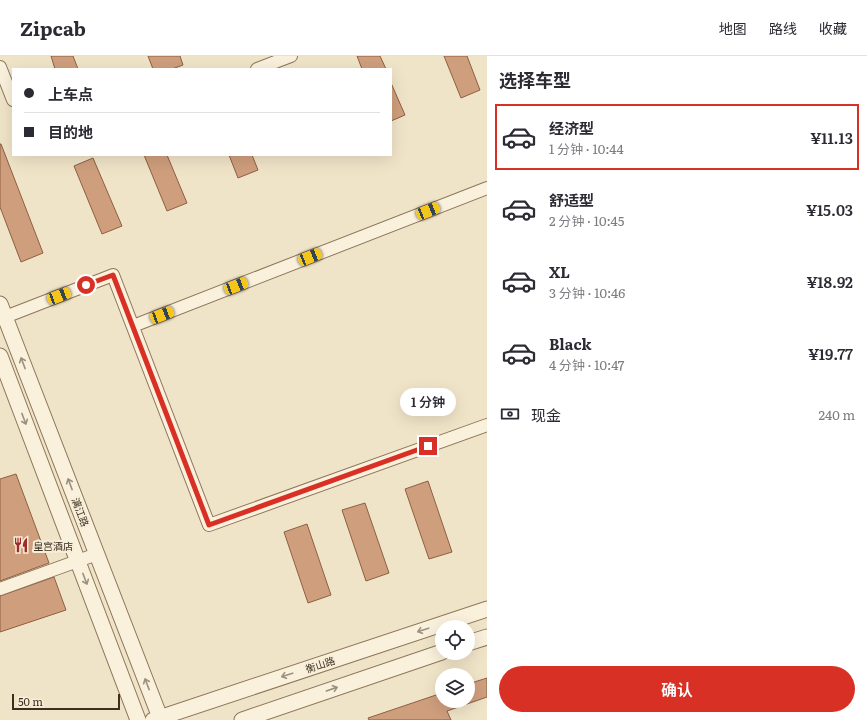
<!DOCTYPE html>
<html lang="zh">
<meta charset="utf-8">
<style>
:root{--surface:#fff;--page:#f2f2f3;--text:#2b2b33;--muted:#7c7c81;--line:#e1e1e2;--accent:#d93025}
body{margin:0;font-family:Literata,"Noto Sans SC",serif;background:var(--page);color:var(--text);height:100vh;display:flex;flex-direction:column;font-size:15px;white-space:nowrap}
*{box-sizing:border-box;margin:0}
p{font-size:13px;color:var(--muted)}
.icon{flex:none;width:22px;height:22px;fill:none;stroke:currentColor;stroke-width:2;stroke-linecap:round;stroke-linejoin:round}
.map{position:relative;flex:1;overflow:hidden}
.sheet{display:flex;flex-direction:column;background:var(--surface);width:380px}
.sheet>*{flex:none}
.hud{position:absolute;left:12px;top:12px;width:380px;height:88px;border-radius:0px;box-shadow:0 4px 16px #0002;display:grid;align-content:center;height:88px;padding:0 12px;background:var(--surface)}
.fabs{position:absolute;left:435px;top:564px;display:grid;gap:8px}
.fabs a{display:grid;place-items:center;width:40px;height:40px;border-radius:50%;background:var(--surface);box-shadow:0 4px 16px #0002;font-size:20px}
.scale{position:absolute;left:12px;bottom:10px;width:108px;box-sizing:border-box;padding-left:4px;border:2px solid #3d2e20;border-top:0;font-size:11px;line-height:14px;white-space:nowrap;color:#3d2e20;-webkit-text-stroke:3px #f7eed8;paint-order:stroke}
.end{position:absolute;width:18px;height:18px;margin:-9px;border:5px solid #d93025;background:#fff;box-shadow:0 0 0 2px #fff}
.from{border-radius:50%}
.bubble{position:absolute;height:28px;border-radius:14px;background:var(--surface);box-shadow:0 4px 16px #0002;font-size:13px;font-weight:600;line-height:28px;text-align:center}
.car{position:absolute;width:12px;height:24px;margin:-12px -6px;border-radius:5px;box-shadow:0 0 3px 1px #0007;background:linear-gradient(#f5c518 24%,#345 0 40%,#f5c518 0 76%,#345 0 86%,#f5c518 0)}
.hud b{display:flex;align-items:center;gap:14px;height:38px;font-size:15px}
.hud b+b{border-top:1px solid var(--line)}
.hud i{width:10px;height:10px;background:var(--text)}
ul{padding:0;list-style:none}
li{display:flex;align-items:center;gap:12px;height:66px;margin:0 8px 6px;padding:0 4px;border:2px solid transparent;border-radius:0px}
li div{flex:1}
li b{display:block;font-size:15px}
li em{font-style:normal;font-weight:600}
li.on{border-color:var(--accent)}
li>.icon{width:36px;height:36px;stroke-width:1.5}
h2{padding:0 12px;font-size:18px;line-height:48px}
.pay{display:flex;align-items:center;gap:10px;height:44px;padding:0 12px;font-size:15px}
.pay p{margin-inline-start:auto}
.action{display:flex;gap:8px;margin-top:auto;padding:8px 12px}
.action a{flex:1;height:46px;border-radius:24px;background:var(--accent);color:#fff;font-size:16px;font-weight:600;line-height:46px;text-align:center}
header{display:flex;align-items:center;gap:24px;box-sizing:border-box;height:56px;padding:0 20px;background:var(--surface);border-bottom:1px solid var(--line)}
header strong{font-size:19px}
nav{display:flex;gap:22px;margin-inline-start:auto;font-size:14px}
main{display:flex;flex:1;min-height:0}
.map>svg:first-child{display:block}
.building{fill:#cf9f7d;stroke:#8d5f41}
.lines{fill:none;stroke-linecap:round;stroke-linejoin:round}
.minor-casing{stroke:#8d765c;stroke-width:14}
.tertiary-casing{stroke:#8d765c;stroke-width:17}
.minor{stroke:#faf1dc;stroke-width:12}
.tertiary{stroke:#faf1dc;stroke-width:15}
.oneway{stroke:#9c907e}
.route{stroke:#d93025;stroke-width:5}
.labels{text-anchor:middle;dominant-baseline:central;stroke-width:4;stroke-linejoin:round;paint-order:stroke}
.street-label{font-size:10px;fill:#3d2e20;stroke:#f7eed8}
.poi-label{font-size:10px;fill:#3d2e20;stroke:#f7eed8;text-anchor:start}
</style>
<header>
<strong>Zipcab</strong>
<nav><a>地图</a><a>路线</a><a>收藏</a></nav>
</header>
<main>
<div class="map">
<svg width="487" height="664" viewBox="0 0 487 664">
<rect width="100%" height="100%" fill="#f0e4c8"/>
<path class="building" d="M51,0H73L78,13H55Z
M148,0H180L183,9L172,13H153Z
M357,0H380L386,13H362Z
M444,0H467L480,34L461,42Z
M391,27L405,59L391,65Z
M0,88H1L43,197L21,206L0,151Z
M144,99H167L187,147L167,155Z
M229,99H252L258,114L238,122Z
M93,102L122,170L102,178L74,110Z
M16,418L49,507L0,525V423Z
M428,425L452,496L429,503L405,433Z
M365,447L389,517L366,525L342,454Z
M307,468L331,539L308,547L284,476Z
M54,521L66,554L0,576V540Z
M487,622V641L447,655L451,664H369L368,662L442,637V645H468V628Z"/>
<g class="lines">
<g class="minor-casing">
<path id="minor" d="M0,11L13,44
M257,13L291,0
M5,261L113,219L209,469L487,369
M133,270L487,132
M0,533L97,498"/>
</g>
<g class="tertiary-casing">
<path id="tertiary" d="M0,248L161,664
M0,300L138,664
M468,587L487,581
M153,664L487,553
M242,664L442,596"/>
</g>
<use href="#minor" class="minor"/>
<use href="#tertiary" class="tertiary"/>
</g>
<defs><path id="oneway-shaft" d="M-6 0H5M1.5-3L5.5 0L1.5 3" fill="none" stroke-width="1.6" stroke-linecap="round" stroke-linejoin="round"/></defs>
<g class="oneway">
<use href="#oneway-shaft" transform="translate(23 307) rotate(-111)"/>
<use href="#oneway-shaft" transform="translate(24 363) rotate(69)"/>
<use href="#oneway-shaft" transform="translate(70 428) rotate(-111)"/>
<use href="#oneway-shaft" transform="translate(85 523) rotate(69)"/>
<use href="#oneway-shaft" transform="translate(423 574) rotate(162)"/>
<use href="#oneway-shaft" transform="translate(287 619) rotate(162)"/>
<use href="#oneway-shaft" transform="translate(147 628) rotate(-111)"/>
<use href="#oneway-shaft" transform="translate(332 633) rotate(-19)"/>
</g>
<g class="lines">
<path class="route" d="M86,229L113,219L209,469L428,390"/>
</g>
<defs>
<g id="restaurant-bare" transform="scale(1.2)"><path d="M-5-6h1v4h1v-4h1v4h1v-4h1v5L-1.5 .5V6h-2V.5L-5-1ZM5-6V6H3V1.5H1.5Q1.5-4 5-6Z" fill="#9e2a2b" stroke="#f7eed8" stroke-width="2.5" paint-order="stroke"/></g>
</defs>
<g fill-rule="evenodd">
<use href="#restaurant-bare" x="21" y="489"/>
</g>
<g class="labels">
<g class="street-label">
<text transform="translate(81 456) rotate(69)">漓江路</text>
<text transform="translate(320 608) rotate(-18)">衡山路</text>
</g>
<g class="poi-label">
<text x="33" y="489">皇宫酒店</text>
</g>
</g>
</svg>
<div class="fabs">
<a><svg class="icon" aria-label="locate" viewBox="0 0 24 24"><circle cx="12" cy="12" r="6"/><path d="M12 2v4M12 18v4M2 12h4M18 12h4"/></svg></a>
<a><svg class="icon" aria-label="layers" viewBox="0 0 24 24"><path d="M12 4l9 5-9 5-9-5zM3 14l9 5 9-5"/></svg></a>
</div>
<div class="scale">50 m</div>
<i class="end from" style="left:86px;top:229px"></i>
<i class="end" style="left:428px;top:390px"></i>
<div class="bubble" style="left:400px;top:332px;width:56px">1 分钟</div>
<i class="car" style="left:428px;top:155px;rotate:68deg"></i>
<i class="car" style="left:310px;top:201px;rotate:68deg"></i>
<i class="car" style="left:236px;top:230px;rotate:69deg"></i>
<i class="car" style="left:59px;top:240px;rotate:69deg"></i>
<i class="car" style="left:162px;top:259px;rotate:69deg"></i>
<div class="hud">
<b><i class="from"></i>上车点</b>
<b><i></i>目的地</b>
</div>
</div>
<section class="sheet">
<h2>选择车型</h2>
<ul>
<li class="on"><svg class="icon" aria-label="car" viewBox="0 0 24 24"><path d="M5 17H2v-5l4-1 3-4h7l3 4 3 1v5h-3M9 17h6M6 11h13"/><circle cx="7" cy="17" r="2"/><circle cx="17" cy="17" r="2"/></svg><div><b>经济型</b><p>1 分钟 · 10:44</p></div><em>¥11.13</em></li>
<li><svg class="icon" aria-label="car" viewBox="0 0 24 24"><path d="M5 17H2v-5l4-1 3-4h7l3 4 3 1v5h-3M9 17h6M6 11h13"/><circle cx="7" cy="17" r="2"/><circle cx="17" cy="17" r="2"/></svg><div><b>舒适型</b><p>2 分钟 · 10:45</p></div><em>¥15.03</em></li>
<li><svg class="icon" aria-label="car" viewBox="0 0 24 24"><path d="M5 17H2v-5l4-1 3-4h7l3 4 3 1v5h-3M9 17h6M6 11h13"/><circle cx="7" cy="17" r="2"/><circle cx="17" cy="17" r="2"/></svg><div><b>XL</b><p>3 分钟 · 10:46</p></div><em>¥18.92</em></li>
<li><svg class="icon" aria-label="car" viewBox="0 0 24 24"><path d="M5 17H2v-5l4-1 3-4h7l3 4 3 1v5h-3M9 17h6M6 11h13"/><circle cx="7" cy="17" r="2"/><circle cx="17" cy="17" r="2"/></svg><div><b>Black</b><p>4 分钟 · 10:47</p></div><em>¥19.77</em></li>
</ul>
<div class="pay"><svg class="icon" aria-label="cash" viewBox="0 0 24 24"><path d="M3 7h18v10H3z"/><circle cx="12" cy="12" r="2"/></svg>现金<p>240 m</p></div>
<div class="action"><a>确认</a></div>
</section>
</main>
